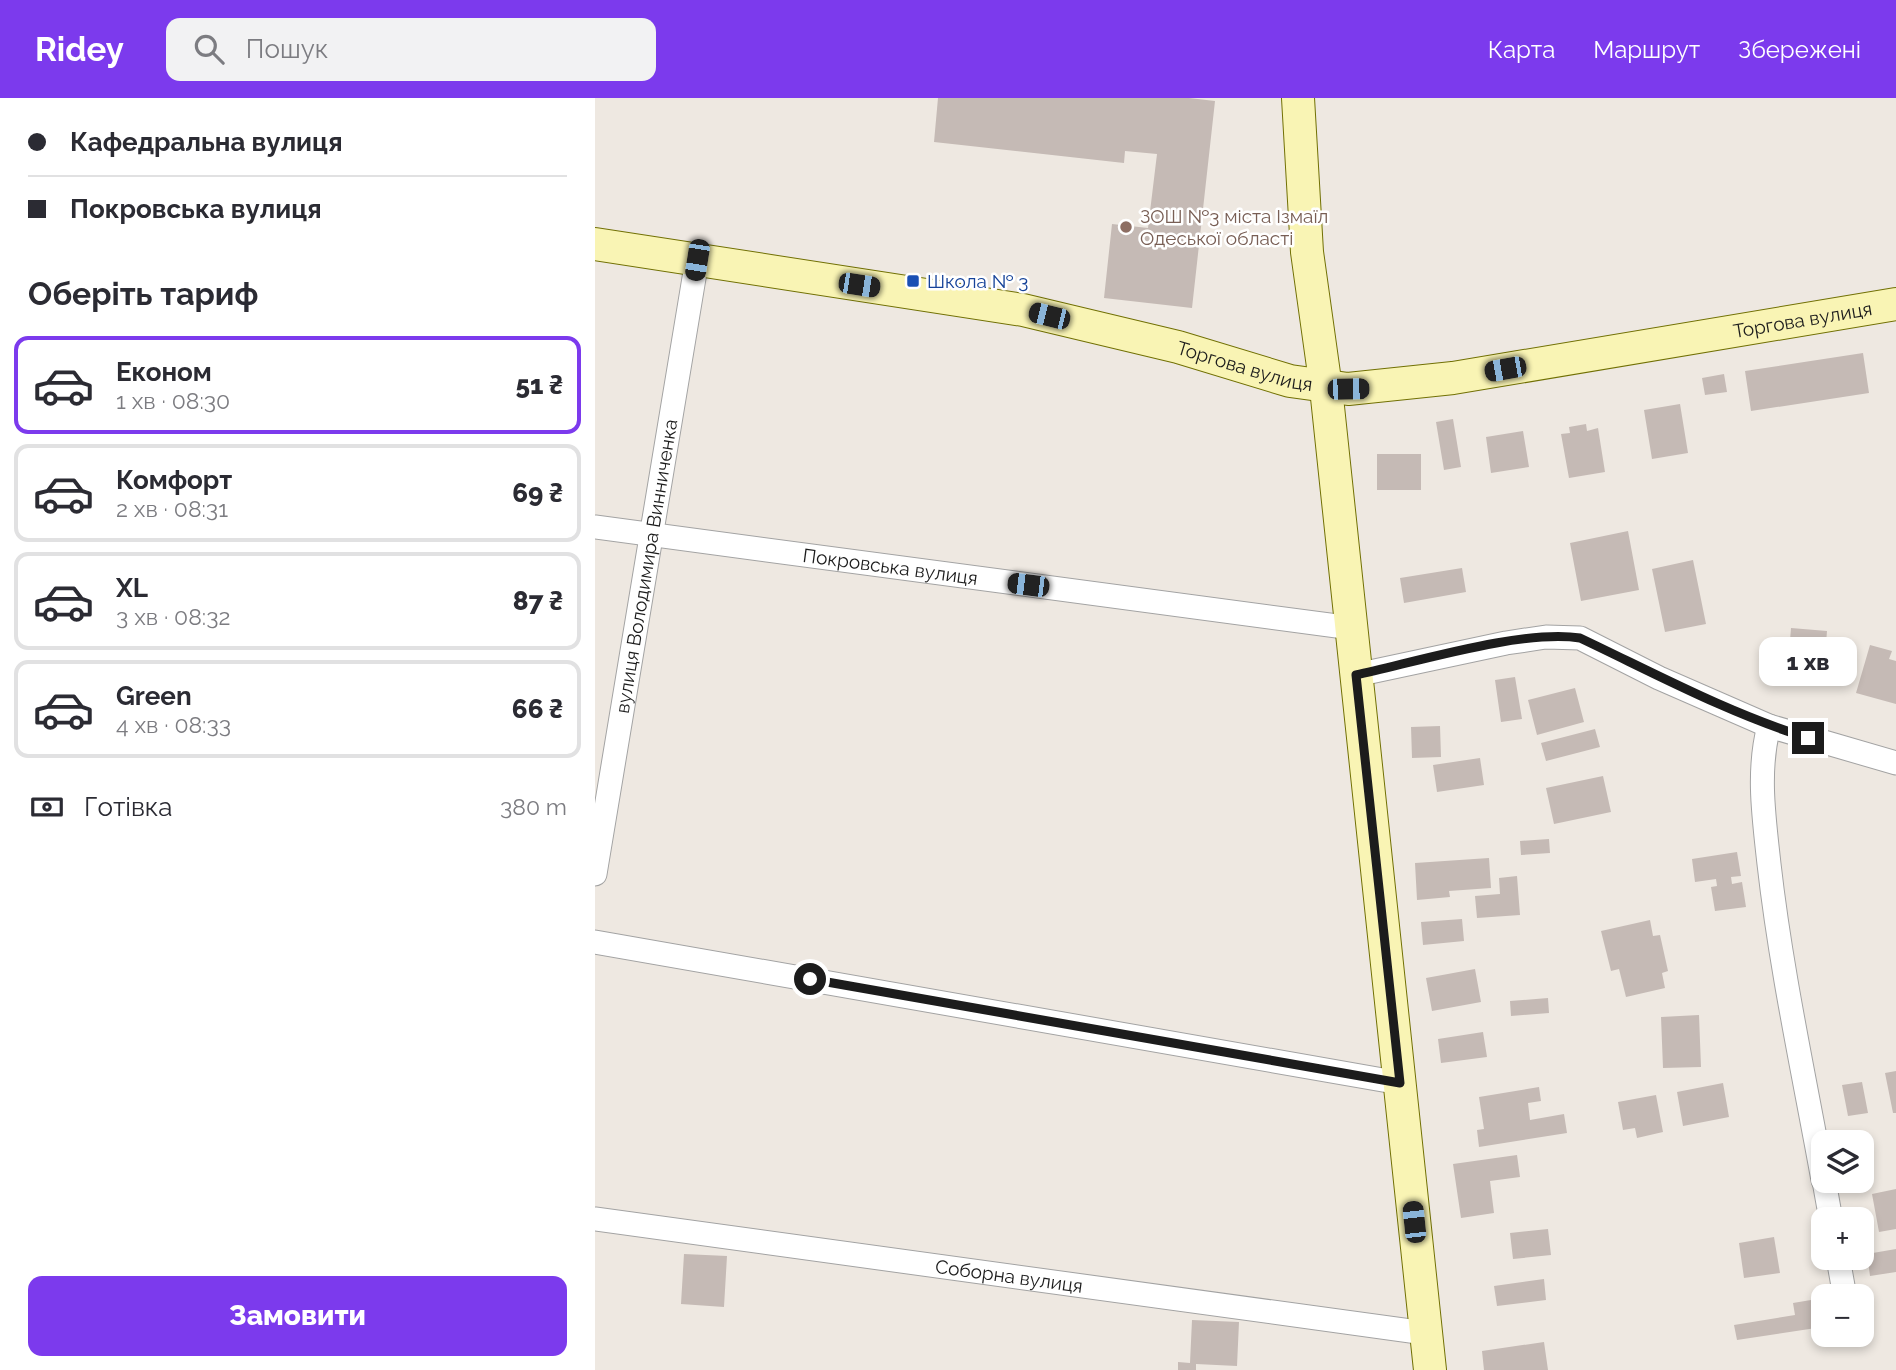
<!DOCTYPE html>
<html lang="uk">
<meta charset="utf-8">
<style>
:root{--surface:#fff;--page:#f2f2f3;--text:#2b2b33;--muted:#7c7c81;--line:#e1e1e2;--accent:#7c3aed}
body{margin:0;font-family:Raleway,sans-serif;background:var(--page);color:var(--text);height:100vh;display:flex;flex-direction:column;font-size:26px;white-space:nowrap}
*{box-sizing:border-box;margin:0}
p{font-size:23px;color:var(--muted)}
.icon{flex:none;width:38px;height:38px;fill:none;stroke:currentColor;stroke-width:2;stroke-linecap:round;stroke-linejoin:round}
.map{position:relative;flex:1;overflow:hidden}
.details{display:flex;flex-direction:column;background:var(--surface);width:595px}
.details>*{flex:none}
.hud{display:grid;align-content:center;height:154px;padding:0 28px;background:var(--surface)}
.controls{position:absolute;left:1216px;top:1032px;display:grid;gap:14px}
.controls a{display:grid;place-items:center;width:63px;height:63px;border-radius:14px;background:var(--surface);box-shadow:0 4px 10px #0003;font-size:35px}
.end{position:absolute;width:32px;height:32px;margin:-16px;border:9px solid #1c1c1c;background:#fff;box-shadow:0 0 0 4px #fff}
.from{border-radius:50%}
.bubble{position:absolute;height:49px;border-radius:14px;background:var(--surface);box-shadow:0 4px 10px #0003;font-size:23px;font-weight:800;line-height:49px;text-align:center}
.car{position:absolute;width:21px;height:42px;margin:-21px -10px;border-radius:9px;box-shadow:0 0 5px 2px #0007;background:linear-gradient(#222 24%,#8ab4d8 0 40%,#222 0 76%,#8ab4d8 0 86%,#222 0)}
.hud b{display:flex;align-items:center;gap:24px;height:66px;font-size:26px}
.hud b+b{border-top:2px solid var(--line)}
.hud i{width:18px;height:18px;background:var(--text)}
ul{padding:0;list-style:none}
li{display:flex;align-items:center;gap:21px;height:98px;margin:0 14px 10px;padding:0 14px;border:4px solid var(--line);border-radius:14px}
li div{flex:1}
li b{display:block;font-size:26px}
li em{font-style:normal;font-weight:800}
li.on{border-color:var(--accent)}
li>.icon{width:63px;height:63px;stroke-width:1.5}
h2{padding:0 28px;font-size:32px;line-height:84px}
.pay{display:flex;align-items:center;gap:18px;height:77px;padding:0 28px;font-size:26px}
.pay p{margin-inline-start:auto}
.primary-button{display:flex;gap:14px;margin-top:auto;padding:14px 28px}
.primary-button a{flex:1;height:80px;border-radius:14px;background:var(--accent);color:#fff;font-size:28px;font-weight:800;line-height:80px;text-align:center}
header{display:flex;align-items:center;gap:42px;box-sizing:border-box;height:98px;padding:0 35px;background:var(--accent);color:#fff}
header strong{font-size:33px}
nav{display:flex;gap:38px;margin-inline-start:auto;font-size:24px}
.search{width:490px;height:63px;background:var(--page);display:flex;align-items:center;gap:18px;box-sizing:border-box;padding:0 24px;border-radius:14px;color:var(--muted);font-size:26px}
main{display:flex;flex:1;min-height:0}
.map>svg:first-child{display:block}
.building{fill:#c5bab5}
.lines{fill:none;stroke-linecap:round;stroke-linejoin:round}
.street-casing{stroke:#a3a3a3;stroke-width:25}
.secondary-casing{stroke:#717004;stroke-width:34}
.street{stroke:#fff;stroke-width:23}
.secondary{stroke:#f9f4b4;stroke-width:32}
.route{stroke:#1c1c1c;stroke-width:9}
.education-dot{fill:#8d6e63;stroke:#fff;stroke-width:2.5}
.transit-dot{fill:#1a4fb4;stroke:#fff;stroke-width:2.5}
.labels{text-anchor:middle;dominant-baseline:central;stroke-width:5;stroke-linejoin:round;paint-order:stroke}
.education-label{font-size:19px;fill:#785e54;stroke:#fff;text-anchor:start}
.transit-label{font-size:19px;fill:#164399;stroke:#fff;text-anchor:start}
.street-label{font-size:19px;fill:#1c1c1c;stroke:#fff}
</style>
<header>
<strong>Ridey</strong>
<div class="search"><svg class="icon" aria-label="search" viewBox="0 0 24 24"><circle cx="10" cy="10" r="6"/><path d="M15 15l6 6"/></svg>Пошук</div>
<nav><a>Карта</a><a>Маршрут</a><a>Збережені</a></nav>
</header>
<main>
<section class="details">
<div class="hud">
<b><i class="from"></i>Кафедральна вулиця</b>
<b><i></i>Покровська вулиця</b>
</div>
<h2>Оберіть тариф</h2>
<ul>
<li class="on"><svg class="icon" aria-label="car" viewBox="0 0 24 24"><path d="M5 17H2v-5l4-1 3-4h7l3 4 3 1v5h-3M9 17h6M6 11h13"/><circle cx="7" cy="17" r="2"/><circle cx="17" cy="17" r="2"/></svg><div><b>Економ</b><p>1 хв · 08:30</p></div><em>51 ₴</em></li>
<li><svg class="icon" aria-label="car" viewBox="0 0 24 24"><path d="M5 17H2v-5l4-1 3-4h7l3 4 3 1v5h-3M9 17h6M6 11h13"/><circle cx="7" cy="17" r="2"/><circle cx="17" cy="17" r="2"/></svg><div><b>Комфорт</b><p>2 хв · 08:31</p></div><em>69 ₴</em></li>
<li><svg class="icon" aria-label="car" viewBox="0 0 24 24"><path d="M5 17H2v-5l4-1 3-4h7l3 4 3 1v5h-3M9 17h6M6 11h13"/><circle cx="7" cy="17" r="2"/><circle cx="17" cy="17" r="2"/></svg><div><b>XL</b><p>3 хв · 08:32</p></div><em>87 ₴</em></li>
<li><svg class="icon" aria-label="car" viewBox="0 0 24 24"><path d="M5 17H2v-5l4-1 3-4h7l3 4 3 1v5h-3M9 17h6M6 11h13"/><circle cx="7" cy="17" r="2"/><circle cx="17" cy="17" r="2"/></svg><div><b>Green</b><p>4 хв · 08:33</p></div><em>66 ₴</em></li>
</ul>
<div class="pay"><svg class="icon" aria-label="cash" viewBox="0 0 24 24"><path d="M3 7h18v10H3z"/><circle cx="12" cy="12" r="2"/></svg>Готівка<p>380 m</p></div>
<div class="primary-button"><a>Замовити</a></div>
</section>
<div class="map">
<svg width="1301" height="1272" viewBox="0 0 1301 1272">
<rect width="100%" height="100%" fill="#eee8e1"/>
<path class="building" d="M343,0H594L620,3L597,210L509,200L517,126L553,130L562,56L530,53L529,65L339,44Z
M1268,255L1274,295L1156,313L1150,273Z
M1129,276L1132,294L1110,297L1107,280Z
M1085,306L1093,355L1057,361L1049,312Z
M858,321L866,369L849,372L841,324Z
M991,326L992,333L1003,330L1010,374L974,380L966,336L975,335L974,329Z
M928,333L934,369L896,375L891,339Z
M782,356H826V392H782Z
M1033,433L1044,492L986,503L975,445Z
M1098,462L1111,526L1070,534L1057,471Z
M867,470L871,494L809,505L805,480Z
M1196,530L1232,533L1229,571L1193,568Z
M1275,547L1297,553L1294,561L1301,563V606L1261,595Z
M920,579L927,621L906,624L900,582Z
M980,590L989,624L942,637L933,602Z
M845,628L846,659L817,660L816,629Z
M1000,631L1005,649L951,663L946,645Z
M885,660L889,687L842,694L838,667Z
M1008,678L1016,714L959,726L951,690Z
M954,741L955,755L926,757L925,743Z
M1142,754L1146,778L1136,779L1137,786L1147,784L1151,809L1120,813L1116,789L1122,788L1121,781L1100,784L1097,761Z
M894,760L896,790L854,793L855,799L822,802L820,765Z
M922,778L925,817L882,820L880,798L905,796L904,780Z
M867,821L869,843L828,847L826,824Z
M1055,822L1058,838L1065,837L1073,873L1067,875L1070,890L1031,899L1024,871L1016,873L1006,833Z
M880,871L886,904L837,913L831,880Z
M953,900L954,915L916,918L915,903Z
M1104,917L1106,969L1068,970L1066,919Z
M888,934L892,959L846,965L843,941Z
M1301,973V1015H1298L1290,975Z
M1267,984L1273,1015L1253,1018L1247,987Z
M1128,985L1134,1019L1088,1028L1082,994Z
M944,989L946,1003L933,1005L935,1022L969,1016L972,1035L884,1049L882,1032L889,1031L884,999Z
M1061,997L1068,1034L1042,1040L1040,1030L1028,1032L1023,1004Z
M922,1057L925,1079L895,1083L899,1115L866,1120L858,1066Z
M1301,1091V1131L1284,1134L1277,1096Z
M953,1131L956,1157L918,1161L915,1135Z
M1179,1139L1185,1175L1149,1180L1144,1145Z
M1301,1151V1174L1275,1178L1272,1156Z
M89,1156L132,1158L129,1209L86,1206Z
M949,1181L951,1202L902,1208L899,1188Z
M1216,1202L1221,1230L1142,1242L1139,1227L1200,1217L1198,1205Z
M597,1222L644,1224L642,1268L601,1266V1272H583V1264L595,1265Z
M949,1244L953,1272H889L887,1253Z"/>
<g class="lines">
<g class="street-casing">
<g id="street">
<path id="s1" d="M0,429L757,530"/>
<path d="M761,577L911,545L951,539L985,540L1064,580L1174,628L1301,665"/>
<path d="M1174,628C1162,673 1169,720 1174,766C1186,872 1209,977 1228,1082"/>
<path id="s2" d="M0,776L102,162"/>
<path d="M0,844L805,985"/>
<path d="M1229,1083L1236,1122"/>
<path id="s3" d="M0,1121L830,1235"/>
<path d="M1243,1160L1250,1199"/>
</g>
</g>
<g class="secondary-casing">
<g id="secondary">
<path d="M703,0L712,154L731,290L835,1272"/>
<path id="s4" d="M0,146L428,212L583,249L695,283L753,291L858,280L1301,206"/>
</g>
</g>
<use href="#street" class="street"/>
<use href="#secondary" class="secondary"/>
</g>
<g class="lines">
<path class="route" d="M215,881L805,985L761,577C821,564 928,531 985,540C1061,576 1133,615 1213,640"/>
</g>
<circle class="education-dot" cx="531" cy="129" r="7"/>
<rect class="transit-dot" x="311" y="176" width="14" height="14" rx="3.5"/>
<g class="labels">
<g class="education-label">
<text x="545" y="118">ЗОШ №3 міста Ізмаїл<tspan x="545" dy="22">Одеської області</tspan></text>
</g>
<g class="transit-label">
<text x="332" y="183">Школа № 3</text>
</g>
<g class="street-label">
<text stroke="none"><textPath href="#s4" startOffset="1228">Торгова вулиця</textPath></text>
<text stroke="none"><textPath href="#s4" startOffset="662">Торгова вулиця</textPath></text>
<text stroke="none"><textPath href="#s2" startOffset="312">вулиця Володимира Винниченка</textPath></text>
<text stroke="none"><textPath href="#s1" startOffset="298">Покровська вулиця</textPath></text>
<text stroke="none"><textPath href="#s3" startOffset="418">Соборна вулиця</textPath></text>
</g>
</g>
</svg>
<div class="controls">
<a><svg class="icon" aria-label="layers" viewBox="0 0 24 24"><path d="M12 4l9 5-9 5-9-5zM3 14l9 5 9-5"/></svg></a>
<a>+</a>
<a>−</a>
</div>
<i class="end from" style="left:215px;top:881px"></i>
<i class="end" style="left:1213px;top:640px"></i>
<div class="bubble" style="left:1164px;top:539px;width:98px">1 хв</div>
<i class="car" style="left:102px;top:162px;rotate:189deg"></i>
<i class="car" style="left:264px;top:187px;rotate:99deg"></i>
<i class="car" style="left:454px;top:218px;rotate:284deg"></i>
<i class="car" style="left:910px;top:271px;rotate:260deg"></i>
<i class="car" style="left:753px;top:291px;rotate:89deg"></i>
<i class="car" style="left:433px;top:487px;rotate:277deg"></i>
<i class="car" style="left:819px;top:1124px;rotate:354deg"></i>
</div>
</main>
